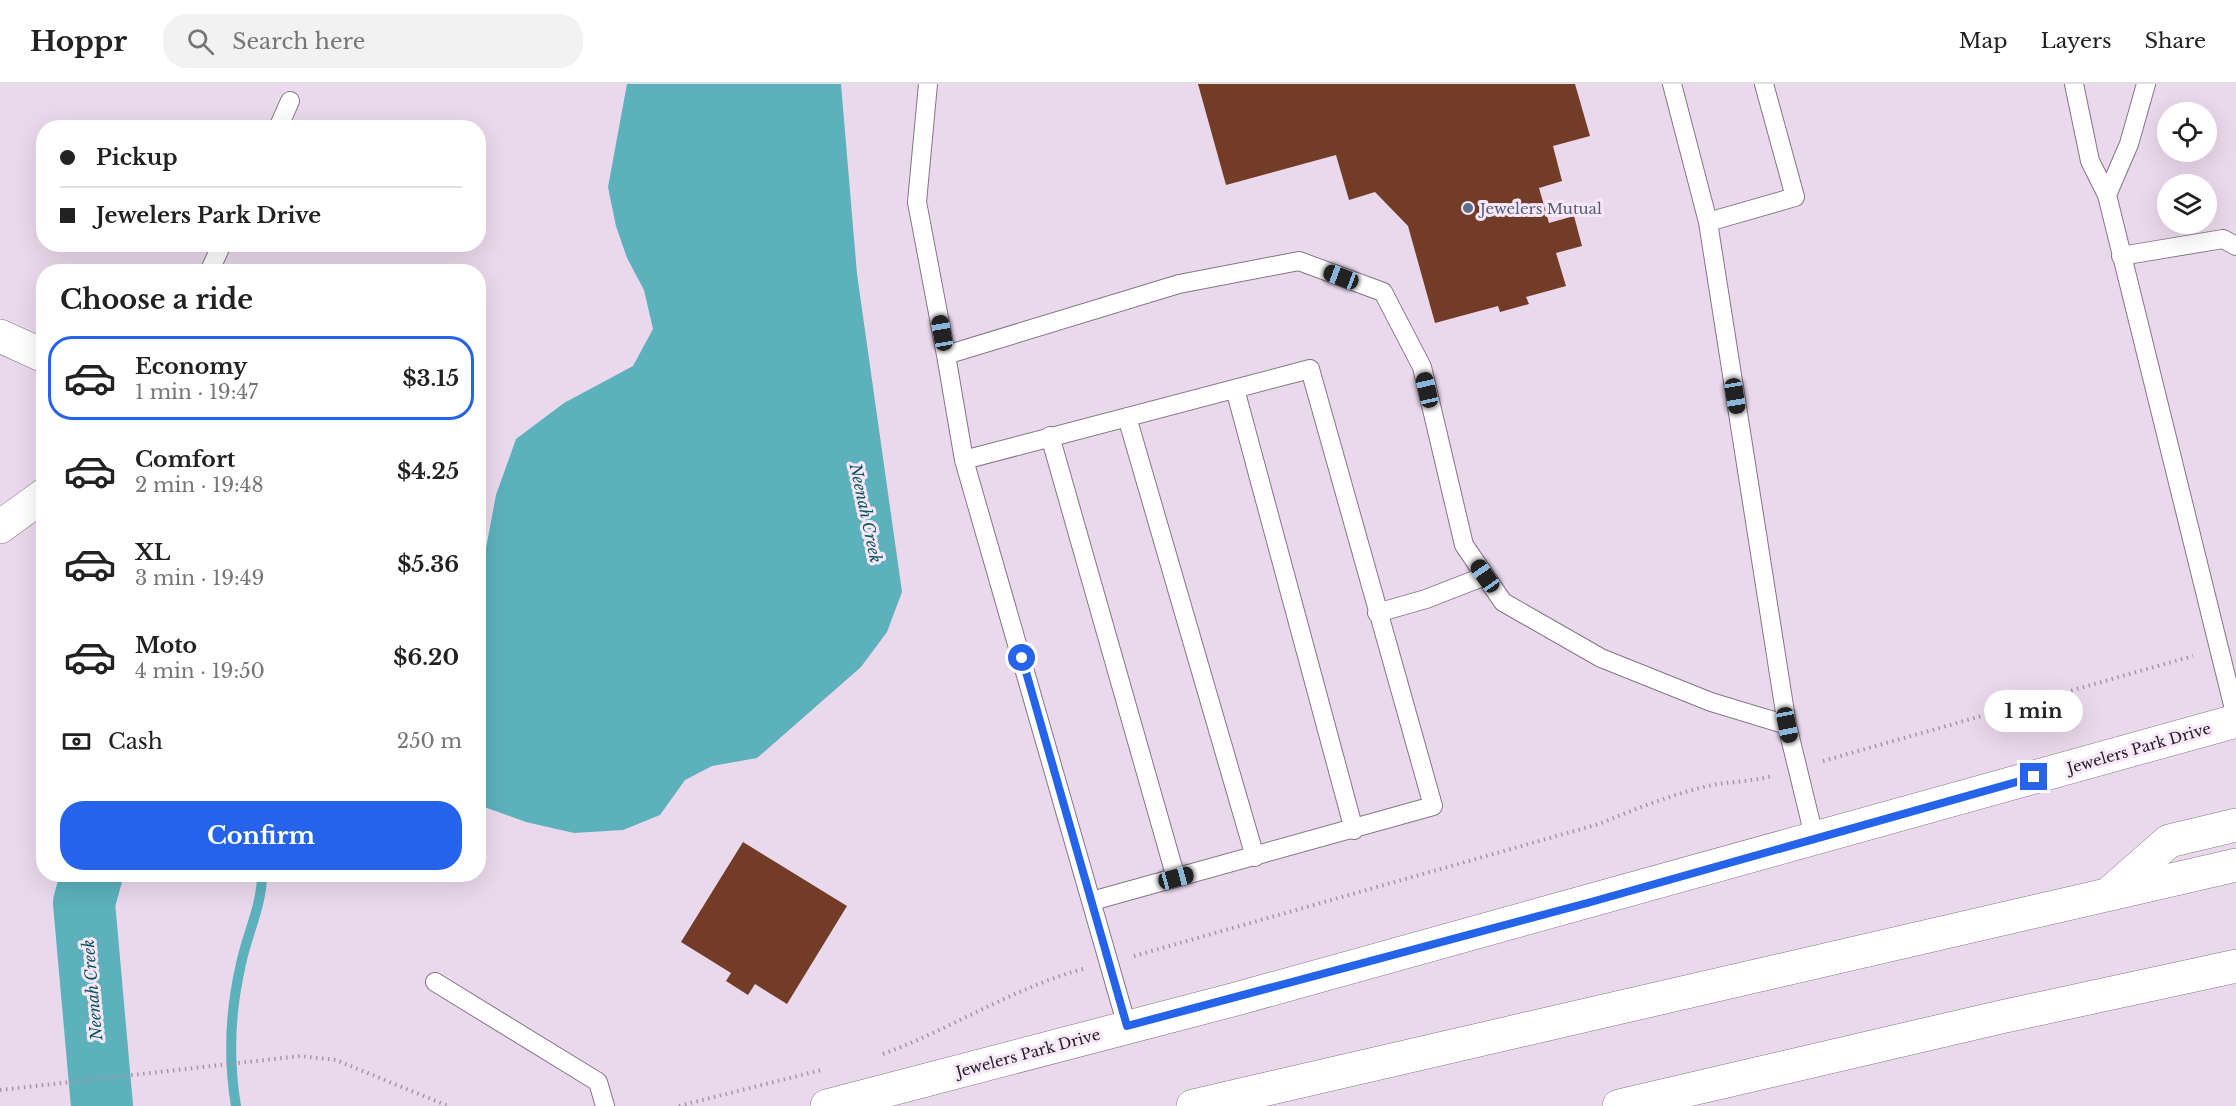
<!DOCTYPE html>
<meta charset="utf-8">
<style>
:root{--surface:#fff;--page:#f2f2f2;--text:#222;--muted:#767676;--line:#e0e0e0;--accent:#2563eb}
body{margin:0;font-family:"Libre Baskerville",serif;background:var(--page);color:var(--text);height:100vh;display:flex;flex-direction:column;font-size:22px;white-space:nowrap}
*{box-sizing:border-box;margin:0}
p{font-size:20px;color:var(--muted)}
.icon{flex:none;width:33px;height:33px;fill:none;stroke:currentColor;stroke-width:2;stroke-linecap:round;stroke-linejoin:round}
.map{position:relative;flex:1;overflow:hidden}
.panel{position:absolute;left:36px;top:180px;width:450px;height:618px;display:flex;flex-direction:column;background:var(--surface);border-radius:24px;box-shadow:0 6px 24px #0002}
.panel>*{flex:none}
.hud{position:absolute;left:36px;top:36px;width:450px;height:132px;border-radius:24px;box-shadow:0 6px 24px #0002;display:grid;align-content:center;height:132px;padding:0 24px;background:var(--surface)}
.tools{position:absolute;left:2157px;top:18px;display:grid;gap:12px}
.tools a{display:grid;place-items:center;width:60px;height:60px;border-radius:50%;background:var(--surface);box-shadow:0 6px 24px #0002;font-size:30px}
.end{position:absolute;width:27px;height:27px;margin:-14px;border:8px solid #2563eb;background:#fff;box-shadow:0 0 0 3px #fff}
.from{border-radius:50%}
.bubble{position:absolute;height:42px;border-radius:21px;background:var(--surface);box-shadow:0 6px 24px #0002;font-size:20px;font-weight:800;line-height:42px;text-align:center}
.car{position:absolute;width:18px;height:36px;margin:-18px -9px;border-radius:8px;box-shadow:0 0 4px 2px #0007;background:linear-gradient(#222 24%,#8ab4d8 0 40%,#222 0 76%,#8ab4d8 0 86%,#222 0)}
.hud b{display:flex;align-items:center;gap:21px;height:57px;font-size:22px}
.hud b+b{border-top:2px solid var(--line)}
.hud i{width:15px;height:15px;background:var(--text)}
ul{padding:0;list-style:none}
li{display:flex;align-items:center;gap:18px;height:84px;margin:0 12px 9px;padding:0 12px;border:3px solid transparent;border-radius:24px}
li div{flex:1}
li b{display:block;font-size:22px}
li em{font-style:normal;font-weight:800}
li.selected{border-color:var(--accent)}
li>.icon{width:54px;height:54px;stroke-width:1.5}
h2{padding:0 24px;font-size:27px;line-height:72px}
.pay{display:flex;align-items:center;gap:15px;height:66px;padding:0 24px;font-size:22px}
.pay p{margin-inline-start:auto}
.action{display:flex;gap:12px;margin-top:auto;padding:12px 24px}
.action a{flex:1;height:69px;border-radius:24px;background:var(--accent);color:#fff;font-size:24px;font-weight:800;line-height:69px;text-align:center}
header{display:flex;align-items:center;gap:36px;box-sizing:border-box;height:84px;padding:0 30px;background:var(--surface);border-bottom:2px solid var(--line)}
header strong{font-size:28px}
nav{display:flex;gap:33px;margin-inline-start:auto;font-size:21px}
.search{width:420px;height:54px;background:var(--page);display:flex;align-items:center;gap:15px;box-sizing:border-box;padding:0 21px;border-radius:24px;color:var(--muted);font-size:22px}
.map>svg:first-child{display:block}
.water{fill:#5cb1bd}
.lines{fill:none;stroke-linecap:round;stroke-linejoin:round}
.stream{stroke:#5cb1bd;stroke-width:10}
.river{stroke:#5cb1bd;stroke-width:62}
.building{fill:#733c26}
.lane-casing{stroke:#857587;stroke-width:20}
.street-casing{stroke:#857587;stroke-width:34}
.secondary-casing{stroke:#857587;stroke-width:34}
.highway-casing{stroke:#857587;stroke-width:34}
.path{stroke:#a496a5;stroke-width:4;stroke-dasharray:1.5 4.5;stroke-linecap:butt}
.lane{stroke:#fff;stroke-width:18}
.street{stroke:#fff;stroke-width:33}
.secondary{stroke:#fff;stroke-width:33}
.highway{stroke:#fff;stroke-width:33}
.route{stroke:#2563eb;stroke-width:8}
.service-dot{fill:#5c6f8a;stroke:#f8e6f9;stroke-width:2}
.labels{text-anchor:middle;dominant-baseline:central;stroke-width:6;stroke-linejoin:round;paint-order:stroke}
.service-label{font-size:15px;fill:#4e5e75;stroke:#f8e6f9;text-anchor:start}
.street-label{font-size:15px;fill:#231c23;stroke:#f8e6f9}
.water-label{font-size:16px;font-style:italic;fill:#06545d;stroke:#f8e6f9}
</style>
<header>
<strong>Hoppr</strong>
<div class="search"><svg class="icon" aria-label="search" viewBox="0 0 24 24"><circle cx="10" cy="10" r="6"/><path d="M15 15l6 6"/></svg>Search here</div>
<nav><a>Map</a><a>Layers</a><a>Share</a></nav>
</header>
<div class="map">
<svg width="2236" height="1022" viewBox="0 0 2236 1022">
<rect width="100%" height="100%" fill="#ead9ec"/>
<path class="water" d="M627,0H841L857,190L902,508L887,548L861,583L757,674L712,682L685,696L660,731L623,746L574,749L526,738L479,721V489L482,486L496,411L516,355L564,319L633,282L653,245L644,206L627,174L616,142L608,103Z"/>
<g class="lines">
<path class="stream" d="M236,1022C228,974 230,927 241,880C247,850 262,822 262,790"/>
<path class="river" d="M92,790L84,819L102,1022"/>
</g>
<path class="building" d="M1198,0H1575L1590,52L1553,62L1562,97L1539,104L1549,139L1574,132L1582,162L1556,169L1566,202L1526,213L1529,220L1500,228L1498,222L1435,239L1408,142L1375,108L1349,116L1336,71L1226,101Z
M743,758L847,822L787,920L755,900L748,911L726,897L731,889L681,858Z"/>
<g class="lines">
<g class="lane-casing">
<path id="lane" d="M928,0L917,118L946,271
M1672,0L1708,138L1787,641L1815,756
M2074,0L2090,77L2107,111L2236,633
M278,44L290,17
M2107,111L2129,60L2146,0
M1708,138L1795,113L1764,0
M2121,172L2223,155L2236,162
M209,188L222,160
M1235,305L1354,746
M1127,333L1255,773
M1050,352L1176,794
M964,376L1310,285L1433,722L1092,817
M1377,529L1426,515L1485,492
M435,898L598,998L605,1022
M1127,942L964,376L946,271L1179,200L1299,177L1383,208L1422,283L1464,461L1503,518L1601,574L1711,618L1787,641"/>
</g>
<g class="street-casing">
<path id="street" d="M0,252L44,272
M0,443L44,411"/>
</g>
<g class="secondary-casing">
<path id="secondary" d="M827,1022L1236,915L2236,637"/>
</g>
<g class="highway-casing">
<path id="highway" d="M2112,807L2169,757L2236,741
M1193,1022L2236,781
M1619,1022L2001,933L2236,882"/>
</g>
<path class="path" d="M1823,677L2193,572
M1134,872L1599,740C1635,725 1670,711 1708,702C1730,697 1751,698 1772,692
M883,970C951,945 1013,904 1083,885
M0,1006L300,972L336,976L448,1022
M679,1022L821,986"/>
<use href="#lane" class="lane"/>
<use href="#street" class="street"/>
<use href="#secondary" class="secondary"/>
<use href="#highway" class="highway"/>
</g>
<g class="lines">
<path class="route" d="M1022,574L1127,942L1591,818L2034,693"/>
</g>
<circle class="service-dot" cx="1468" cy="124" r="6"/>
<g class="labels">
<g class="service-label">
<text x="1480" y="124">Jewelers Mutual</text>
</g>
<g class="street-label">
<text transform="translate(2139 664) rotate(-16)">Jewelers Park Drive</text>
<text transform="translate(1028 969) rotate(-15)">Jewelers Park Drive</text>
</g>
<g class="water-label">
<text transform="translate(866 429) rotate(78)">Neenah Creek</text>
<text transform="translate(92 906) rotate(-95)">Neenah Creek</text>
</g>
</g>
</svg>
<div class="tools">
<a><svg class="icon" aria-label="locate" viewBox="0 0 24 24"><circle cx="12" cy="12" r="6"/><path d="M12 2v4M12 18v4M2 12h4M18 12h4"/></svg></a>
<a><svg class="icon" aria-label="layers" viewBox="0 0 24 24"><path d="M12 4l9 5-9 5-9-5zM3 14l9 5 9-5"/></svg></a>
</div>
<i class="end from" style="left:1022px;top:574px"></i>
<i class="end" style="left:2034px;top:693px"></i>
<div class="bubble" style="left:1984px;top:606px;width:99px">1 min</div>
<i class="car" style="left:1341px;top:193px;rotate:291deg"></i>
<i class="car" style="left:942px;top:249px;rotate:350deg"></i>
<i class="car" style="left:1427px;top:306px;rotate:347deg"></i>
<i class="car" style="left:1735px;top:312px;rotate:171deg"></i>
<i class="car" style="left:1485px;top:492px;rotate:325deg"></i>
<i class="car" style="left:1787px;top:641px;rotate:169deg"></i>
<i class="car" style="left:1176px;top:794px;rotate:75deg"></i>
<div class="hud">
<b><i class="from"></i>Pickup</b>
<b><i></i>Jewelers Park Drive</b>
</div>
<section class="panel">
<h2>Choose a ride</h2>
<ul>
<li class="selected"><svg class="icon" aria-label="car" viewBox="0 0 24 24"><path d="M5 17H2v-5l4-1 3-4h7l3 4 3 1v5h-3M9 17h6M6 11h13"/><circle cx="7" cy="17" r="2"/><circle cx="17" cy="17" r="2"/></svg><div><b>Economy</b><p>1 min · 19:47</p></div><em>$3.15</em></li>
<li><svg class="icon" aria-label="car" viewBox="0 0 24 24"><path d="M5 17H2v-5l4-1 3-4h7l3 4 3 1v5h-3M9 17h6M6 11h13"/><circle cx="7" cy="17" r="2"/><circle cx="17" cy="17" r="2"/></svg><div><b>Comfort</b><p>2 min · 19:48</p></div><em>$4.25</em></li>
<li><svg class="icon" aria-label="car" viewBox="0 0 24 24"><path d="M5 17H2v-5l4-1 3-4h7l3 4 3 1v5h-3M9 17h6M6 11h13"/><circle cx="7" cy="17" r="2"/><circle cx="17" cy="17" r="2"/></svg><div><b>XL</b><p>3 min · 19:49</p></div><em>$5.36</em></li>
<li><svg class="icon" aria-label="car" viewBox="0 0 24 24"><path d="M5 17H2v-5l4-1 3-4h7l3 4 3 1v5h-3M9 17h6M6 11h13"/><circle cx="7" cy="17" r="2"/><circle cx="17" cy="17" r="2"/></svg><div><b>Moto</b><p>4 min · 19:50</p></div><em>$6.20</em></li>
</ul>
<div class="pay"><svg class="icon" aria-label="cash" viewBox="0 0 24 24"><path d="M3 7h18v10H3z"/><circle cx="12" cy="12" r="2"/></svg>Cash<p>250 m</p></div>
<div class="action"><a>Confirm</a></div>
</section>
</div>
